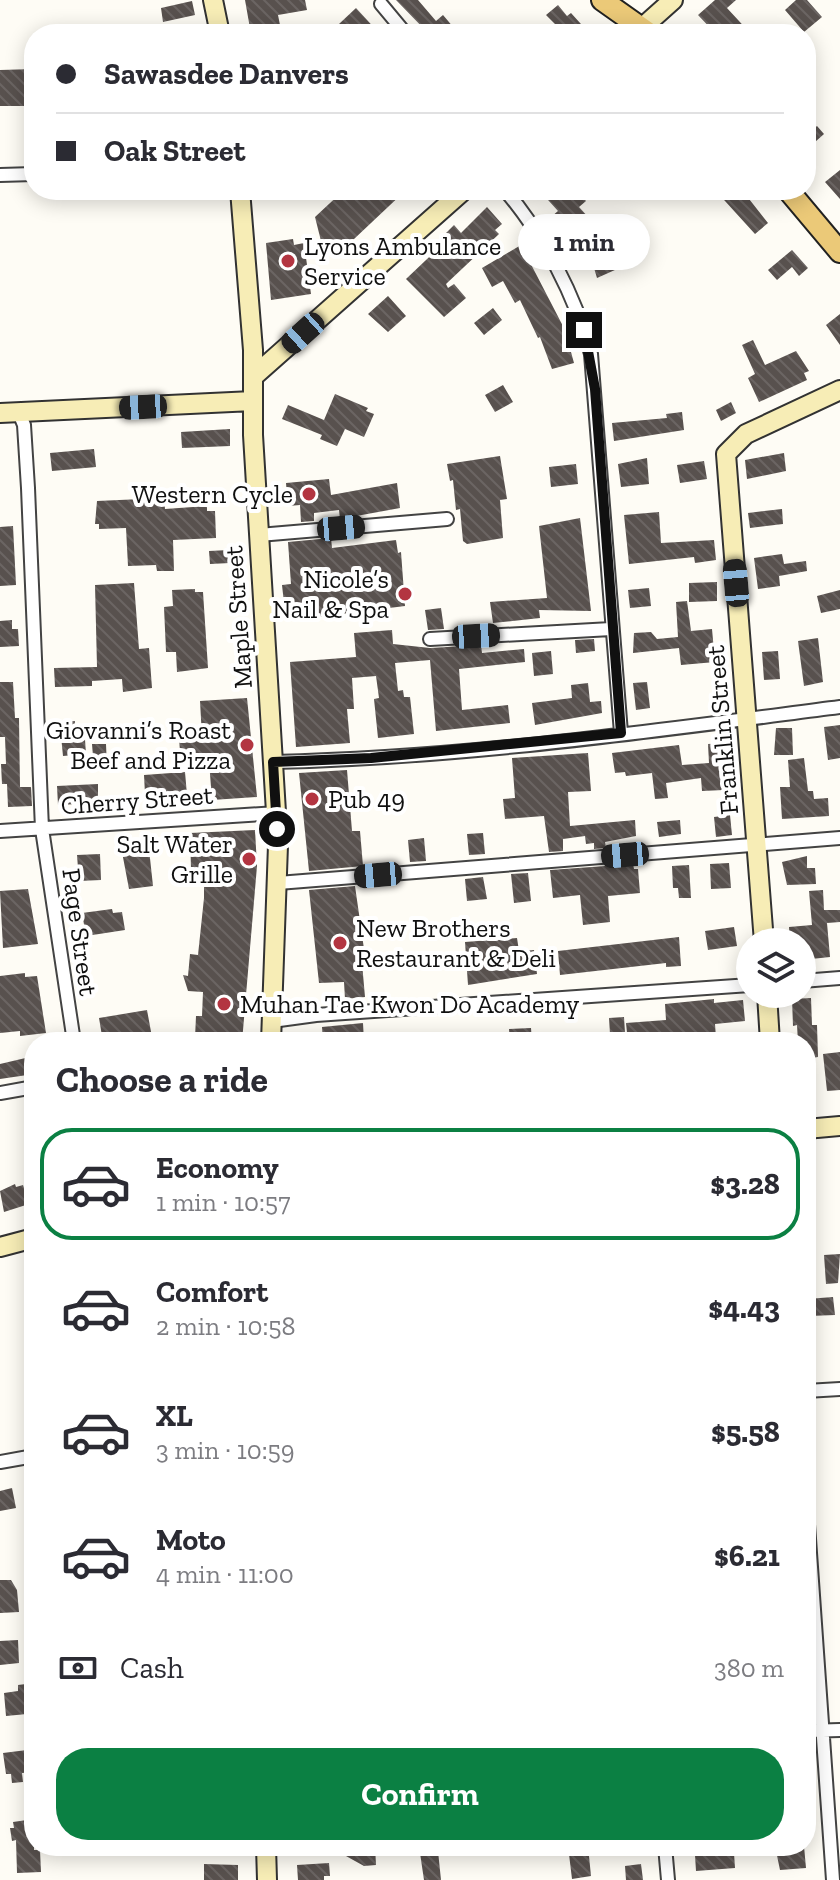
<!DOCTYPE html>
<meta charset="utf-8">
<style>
:root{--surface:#fff;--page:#f7f7f7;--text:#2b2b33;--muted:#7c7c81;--line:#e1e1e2;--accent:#0b8043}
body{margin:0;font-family:"Zilla Slab",serif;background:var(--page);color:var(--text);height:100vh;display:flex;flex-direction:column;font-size:30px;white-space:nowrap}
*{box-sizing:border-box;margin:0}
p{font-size:26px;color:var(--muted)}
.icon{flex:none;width:44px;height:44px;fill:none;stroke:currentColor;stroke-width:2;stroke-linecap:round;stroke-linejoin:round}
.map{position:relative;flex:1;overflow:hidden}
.sheet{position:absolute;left:24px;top:1032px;width:792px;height:824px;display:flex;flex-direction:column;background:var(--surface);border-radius:32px;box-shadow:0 4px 20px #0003}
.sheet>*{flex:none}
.banner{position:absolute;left:24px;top:24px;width:792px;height:176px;border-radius:32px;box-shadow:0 4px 20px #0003;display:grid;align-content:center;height:176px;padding:0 32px;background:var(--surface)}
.fabs{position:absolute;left:736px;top:928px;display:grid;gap:16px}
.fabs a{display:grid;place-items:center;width:80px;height:80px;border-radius:50%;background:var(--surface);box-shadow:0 4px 20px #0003;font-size:40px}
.end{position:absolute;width:36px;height:36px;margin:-18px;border:10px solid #101010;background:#fff;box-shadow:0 0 0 4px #fff}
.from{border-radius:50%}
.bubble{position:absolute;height:56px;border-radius:28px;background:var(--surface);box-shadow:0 4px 20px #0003;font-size:26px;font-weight:800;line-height:56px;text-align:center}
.car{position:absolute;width:24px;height:48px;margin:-24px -12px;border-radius:10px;box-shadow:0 0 6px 2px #0007;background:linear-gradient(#222 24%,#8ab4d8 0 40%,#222 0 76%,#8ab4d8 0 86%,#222 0)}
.banner b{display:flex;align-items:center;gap:28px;height:76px;font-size:30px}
.banner b+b{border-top:2px solid var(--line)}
.banner i{width:20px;height:20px;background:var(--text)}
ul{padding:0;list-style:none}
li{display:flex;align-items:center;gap:24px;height:112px;margin:0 16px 12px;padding:0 16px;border:4px solid transparent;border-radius:32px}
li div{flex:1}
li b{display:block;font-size:30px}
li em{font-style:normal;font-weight:800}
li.selected{border-color:var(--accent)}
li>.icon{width:72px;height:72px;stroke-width:1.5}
h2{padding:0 32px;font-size:36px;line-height:96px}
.pay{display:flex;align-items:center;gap:20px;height:88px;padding:0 32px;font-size:30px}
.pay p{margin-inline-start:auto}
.button{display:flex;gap:16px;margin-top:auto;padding:16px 32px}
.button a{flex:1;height:92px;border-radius:32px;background:var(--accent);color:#fff;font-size:32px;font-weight:800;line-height:92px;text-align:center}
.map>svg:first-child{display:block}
.building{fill:url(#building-back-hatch)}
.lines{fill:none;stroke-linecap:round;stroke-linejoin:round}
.street-casing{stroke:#434343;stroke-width:16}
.secondary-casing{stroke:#323232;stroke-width:22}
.primary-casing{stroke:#212121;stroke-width:24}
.street{stroke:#fff;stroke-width:12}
.secondary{stroke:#f7edb6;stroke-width:18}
.primary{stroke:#ebc978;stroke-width:20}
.route{stroke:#101010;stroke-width:10}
.poi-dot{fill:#b33541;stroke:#fff;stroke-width:3}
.labels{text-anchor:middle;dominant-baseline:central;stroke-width:8;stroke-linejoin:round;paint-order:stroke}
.poi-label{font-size:26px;fill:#101010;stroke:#fff;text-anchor:start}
.street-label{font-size:26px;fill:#101010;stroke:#fff}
</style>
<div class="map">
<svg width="840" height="1880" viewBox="0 0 840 1880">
<defs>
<pattern id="building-back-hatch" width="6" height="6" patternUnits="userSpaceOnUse" patternTransform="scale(2)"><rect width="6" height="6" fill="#58514e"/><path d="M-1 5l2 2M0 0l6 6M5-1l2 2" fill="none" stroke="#6b6563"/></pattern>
</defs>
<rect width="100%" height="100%" fill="#fefcf5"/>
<path class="building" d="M245,0H305L307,10L278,15L281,30L272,34H251Z
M396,0H418L436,21L443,15L454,28L447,34H429Z
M715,0H736L727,8L751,34H733L728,28L716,34L698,15Z
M796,0H807L822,17L804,32L785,10Z
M192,1L195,15L163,22L161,8Z
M558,5L567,16L571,13L590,34H548L557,26L546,15Z
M356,8L380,34H348L339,24Z
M34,69V106H0V70Z
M817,126L824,134L806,150V135Z
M840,170V199L825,182Z
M344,190H406L336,256L321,241L315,217Z
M539,190H576L586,201L579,207L590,219L568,237L551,217L558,211Z
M715,190H742L768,223L755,234Z
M487,207L502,224L495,230L499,234L446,284L448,288L454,284L466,298L444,317L406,279L445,242L441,238L454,225L461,233Z
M293,239L294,245L304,243L311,294L271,300L266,243Z
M521,245L565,330L574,363L552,369L540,337L538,338L520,300L515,303L503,281L492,287L482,268Z
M614,246L617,251L627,246L635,261L597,278L591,258Z
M792,250L808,268L799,276L792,267L777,280L768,270Z
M388,296L406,316L388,332L368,314Z
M493,308L502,320L484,335L474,323Z
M840,314V345L826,325Z
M753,340L765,365L796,351L809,371L804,373L807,380L759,402L748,378L755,374L742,345Z
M503,385L513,402L495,412L485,395Z
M335,394L368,408L366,411L374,414L364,437L345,429L337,446L320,439L322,435L282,419L288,405L324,420Z
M731,402L736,413L721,421L716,410Z
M682,412L684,430L614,441L612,423L667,418L666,414Z
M230,429V446L182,448L181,432Z
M94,449L96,467L52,471L50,453Z
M784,453L786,471L747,479L745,460Z
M500,456L507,499L500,500L503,538L467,544L463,541L460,509L456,510L453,480L450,481L447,464Z
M647,458L649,484L621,487L618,464Z
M704,461L707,479L680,483L677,465Z
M576,464L578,484L551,487L549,467Z
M329,479L331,495L397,483L400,508L340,519L339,510L314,513V521L301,522L300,505L288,506L286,483Z
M164,498L165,509L207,506V511H215L216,538L173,540L174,571H157L156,565L128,566L126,528L99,529V524H95L97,501Z
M782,509L783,524L750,528L748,513Z
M659,512L661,543L714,540L716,560L695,563L694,557L629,564L624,515Z
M580,518L591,611L539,610L540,618L493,623L490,602L547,598L539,526Z
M13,526L16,585L0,586V527Z
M331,538L332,548L396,540L398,553L401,552L405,606L286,621L282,585L291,584L288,542Z
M229,550L230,563L210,564L209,551Z
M782,554L784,564L806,561L807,571L779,576L780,586L758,589L754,558Z
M717,582V601L689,602V583Z
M134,583L139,649L149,648L152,688L123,692L122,679L92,681V686L55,687L54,668L97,667L95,585Z
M649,588L651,606L630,608L628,590Z
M195,589V592H203L208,668L177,672L176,652H166L164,607L173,606L172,590Z
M840,590V609L821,613L817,596Z
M687,601L691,631L712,629L715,662L681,665L679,648L633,653L634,633L651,632L657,639L678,637L676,602Z
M441,608L444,629L428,630L425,610Z
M12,620V629H18L19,646L0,647V621Z
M392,630L393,644L430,648L481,645L482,653L524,649L525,662L459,669L462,710L508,705L510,723L436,731L430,660L395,663L398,691L403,690L404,697H410L414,734L378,738L374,699L379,698L376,676L352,678L354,709H347L350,743L296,747L290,662L356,657L354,633Z
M818,638L823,682L804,686L798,641Z
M594,639L595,651L576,653L575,640Z
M551,651L553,674L534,676L532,653Z
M778,651L780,679L764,680L762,652Z
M0,682H13L15,718H19L20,787H31L32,806L8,807L7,784H2L1,764H6L5,737H0Z
M647,682L650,708L636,710L633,683Z
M588,683L590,702L601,701L602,713L535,725L532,703L572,698L571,685Z
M247,698L257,797L212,800L209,761L181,763L179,739L202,737L200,701Z
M75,721V726L84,725L86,754L63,756L61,736H56L55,722Z
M840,725V758L828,760L824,727Z
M776,728H792L793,755H774Z
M724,743V790L702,791L701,778L666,783L668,798L655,799L652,773L626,776L625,772L615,773L612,753L679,745L682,765L709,763L708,744Z
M92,744H106L107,768L94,769Z
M588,753L591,791L568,792L570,826L635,820L636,836L605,842L606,848L594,849V843L586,844L585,836L563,839V851L549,852L544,816L505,819L503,799L515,798L512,758Z
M804,758L808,791H813L814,799L828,798L829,816L782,819L780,787H790L788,760Z
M347,770L352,831H360L363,866L309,871L299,773Z
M185,772L187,795L145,794L144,775Z
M98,784V803L58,805L57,786Z
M730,815L732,835L716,837L714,817Z
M680,820L681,834L659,837L657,822Z
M255,830L257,866L242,1042H202V1038H195L196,1016H202L203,992L188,991L183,975L188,976L190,954L198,955L204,898V868L191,869L190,833Z
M483,833L485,854L469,855L467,834Z
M424,838L426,861L410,862L408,840Z
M149,849L153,886L129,889L122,852Z
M100,854L101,880L79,881L77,855Z
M807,856V868H815L816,884L787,885L782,862Z
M729,863L731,888L711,889L710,864Z
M633,864L634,869H638L640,893L608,896L610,922L583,925L580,895L553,898L550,870Z
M689,865L691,898H679L678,888H673L672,866Z
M528,873L531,901L514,903L511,874Z
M483,877L487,899L467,901L465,879Z
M355,886L366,963H362L365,997L345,999L344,982L319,983L309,890Z
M28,889L38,944L3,948L0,891Z
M823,890L824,910H840V922L827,923L830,957L802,960V942H790L789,927L812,925L809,891Z
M112,909L113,913L122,912L125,930L86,936L82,913Z
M734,927L737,946L708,950L705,931Z
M679,937L681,966L666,967V963L560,975L558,951Z
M517,938L519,951L534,950L537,974L468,985L465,942Z
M25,973V977L37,976L46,1033L20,1036V1031L0,1033V976Z
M811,998L812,1025H817L818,1057L806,1059V1041L798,1042L797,1025L793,1026L792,999Z
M714,999V1003L743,1000L745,1021L715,1024L716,1038L711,1042H628L626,1023L666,1020L665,1004Z
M147,1010L152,1037L103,1042L99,1018Z
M624,1017L625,1033L610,1034L609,1018Z
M363,1023L364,1042H323L322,1027Z
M531,1028L532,1042H510L509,1029Z
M840,1052V1090L827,1091L823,1054Z
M34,1056V1074L0,1079V1064Z
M15,1184L16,1187L23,1185L29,1204L4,1212L0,1191Z
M840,1254L838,1283L826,1284L824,1255Z
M833,1297L835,1315L809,1316L807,1299Z
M12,1488L16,1508L0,1511V1491Z
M0,1580H11L17,1590L19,1612L0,1613Z
M18,1640L19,1663L0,1665V1641Z
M34,1683V1705L26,1707L27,1714L6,1716L4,1693L18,1691V1685Z
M27,1750L28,1758H34V1772L22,1773L23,1782L12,1783L11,1774H6L3,1753Z
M34,1819V1850H40L41,1872L17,1873L16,1840L12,1841L10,1828H14L13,1822Z
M328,1846H375L376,1865L364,1866Z
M568,1846H588L591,1876L572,1879Z
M775,1846H804L806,1868L780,1870Z
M724,1849V1853H734L735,1868L696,1871L695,1855L699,1854V1851Z
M438,1851L441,1880H424L420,1853Z
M329,1863L330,1876H324V1880H298L297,1865Z
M204,1864L238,1865V1880H204Z
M641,1864L643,1880H626L625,1866Z"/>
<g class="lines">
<g class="street-casing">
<path id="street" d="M381,4L406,34
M0,175L34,174
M505,190C544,236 575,295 591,354L621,733
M19,413L24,425L28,488L42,829L74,1042
M259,535L447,519
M430,639L611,629
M273,762C462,758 653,731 840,707
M0,831L277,813
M278,883L840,838
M802,981L840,978
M272,1021L316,1015L750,985
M0,1093L34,1087
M806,1391L840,1389
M0,1462L34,1456
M806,1496L833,1880
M806,1731L840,1730
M665,1846L668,1880"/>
</g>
<g class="secondary-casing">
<path id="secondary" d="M213,0L220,34
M635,34L673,0
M240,190L253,350V435L278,845L271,1042
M253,377L464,190
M0,413L253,401
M764,942L726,454L746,434L840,390
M767,994L770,1042
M806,1129L840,1126
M0,1247L34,1238
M266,1846L267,1880"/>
</g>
<g class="primary-casing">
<path id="primary" d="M602,0L650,34
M788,190L840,252"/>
</g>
<use href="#street" class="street"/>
<use href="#secondary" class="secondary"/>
<use href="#primary" class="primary"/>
</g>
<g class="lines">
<path class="route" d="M277,829L273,762L371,758L621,733L595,389L584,330"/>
</g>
<g class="poi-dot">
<circle cx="288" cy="261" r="8"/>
<circle cx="309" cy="494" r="8"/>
<circle cx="405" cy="594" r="8"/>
<circle cx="247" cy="745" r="8"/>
<circle cx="312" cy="799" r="8"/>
<circle cx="249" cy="859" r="8"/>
<circle cx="340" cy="943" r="8"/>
<circle cx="224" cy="1004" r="8"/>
</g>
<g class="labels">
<g class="poi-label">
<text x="304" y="246">Lyons Ambulance<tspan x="304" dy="30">Service</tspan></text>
<text x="293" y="494" text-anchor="end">Western Cycle</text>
<text x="389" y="579" text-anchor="end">Nicole’s<tspan x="389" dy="30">Nail &amp; Spa</tspan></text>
<text x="231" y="730" text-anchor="end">Giovanni’s Roast<tspan x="231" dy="30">Beef and Pizza</tspan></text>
<text x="328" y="799">Pub 49</text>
<text x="233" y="844" text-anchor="end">Salt Water<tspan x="233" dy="30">Grille</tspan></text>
<text x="356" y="928">New Brothers<tspan x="356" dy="30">Restaurant &amp; Deli</tspan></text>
<text x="240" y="1004">Muhan Tae Kwon Do Academy</text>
</g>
<g class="street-label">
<text transform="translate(238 617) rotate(-94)">Maple Street</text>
<text transform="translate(722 730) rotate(-95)">Franklin Street</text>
<text transform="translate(137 800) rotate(-4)">Cherry Street</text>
<text transform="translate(80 932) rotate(82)">Page Street</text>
</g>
</g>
</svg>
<div class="fabs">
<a><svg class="icon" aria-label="layers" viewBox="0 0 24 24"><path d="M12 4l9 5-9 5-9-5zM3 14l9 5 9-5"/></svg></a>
</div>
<i class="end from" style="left:277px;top:829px"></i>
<i class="end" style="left:584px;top:330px"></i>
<div class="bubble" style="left:518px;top:214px;width:132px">1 min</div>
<i class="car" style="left:303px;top:333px;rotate:228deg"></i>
<i class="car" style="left:143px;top:407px;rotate:267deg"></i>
<i class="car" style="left:341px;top:528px;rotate:85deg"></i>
<i class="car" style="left:736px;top:583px;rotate:355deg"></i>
<i class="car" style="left:476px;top:636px;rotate:87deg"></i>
<i class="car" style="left:625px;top:855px;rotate:265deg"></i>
<i class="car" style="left:378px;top:875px;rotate:265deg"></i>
<div class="banner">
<b><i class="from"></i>Sawasdee Danvers</b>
<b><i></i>Oak Street</b>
</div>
<section class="sheet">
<h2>Choose a ride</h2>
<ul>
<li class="selected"><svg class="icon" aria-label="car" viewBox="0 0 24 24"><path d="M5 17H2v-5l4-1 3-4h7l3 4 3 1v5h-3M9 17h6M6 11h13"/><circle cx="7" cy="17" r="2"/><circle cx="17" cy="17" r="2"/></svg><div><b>Economy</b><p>1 min · 10:57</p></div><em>$3.28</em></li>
<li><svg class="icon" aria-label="car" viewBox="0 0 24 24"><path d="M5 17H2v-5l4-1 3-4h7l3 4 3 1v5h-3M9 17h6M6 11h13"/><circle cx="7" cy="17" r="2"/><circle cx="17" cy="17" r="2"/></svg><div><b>Comfort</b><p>2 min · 10:58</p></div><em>$4.43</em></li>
<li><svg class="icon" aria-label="car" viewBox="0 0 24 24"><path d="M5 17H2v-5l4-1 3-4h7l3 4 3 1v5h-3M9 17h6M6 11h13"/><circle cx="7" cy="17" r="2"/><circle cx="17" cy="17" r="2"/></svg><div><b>XL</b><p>3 min · 10:59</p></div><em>$5.58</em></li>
<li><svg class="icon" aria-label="car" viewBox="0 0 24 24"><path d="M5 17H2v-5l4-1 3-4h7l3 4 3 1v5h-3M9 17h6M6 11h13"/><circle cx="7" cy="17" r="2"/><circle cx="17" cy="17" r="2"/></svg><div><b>Moto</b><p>4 min · 11:00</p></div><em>$6.21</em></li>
</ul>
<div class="pay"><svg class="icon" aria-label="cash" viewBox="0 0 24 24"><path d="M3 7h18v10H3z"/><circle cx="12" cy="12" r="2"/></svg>Cash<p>380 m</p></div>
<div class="button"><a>Confirm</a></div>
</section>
</div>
